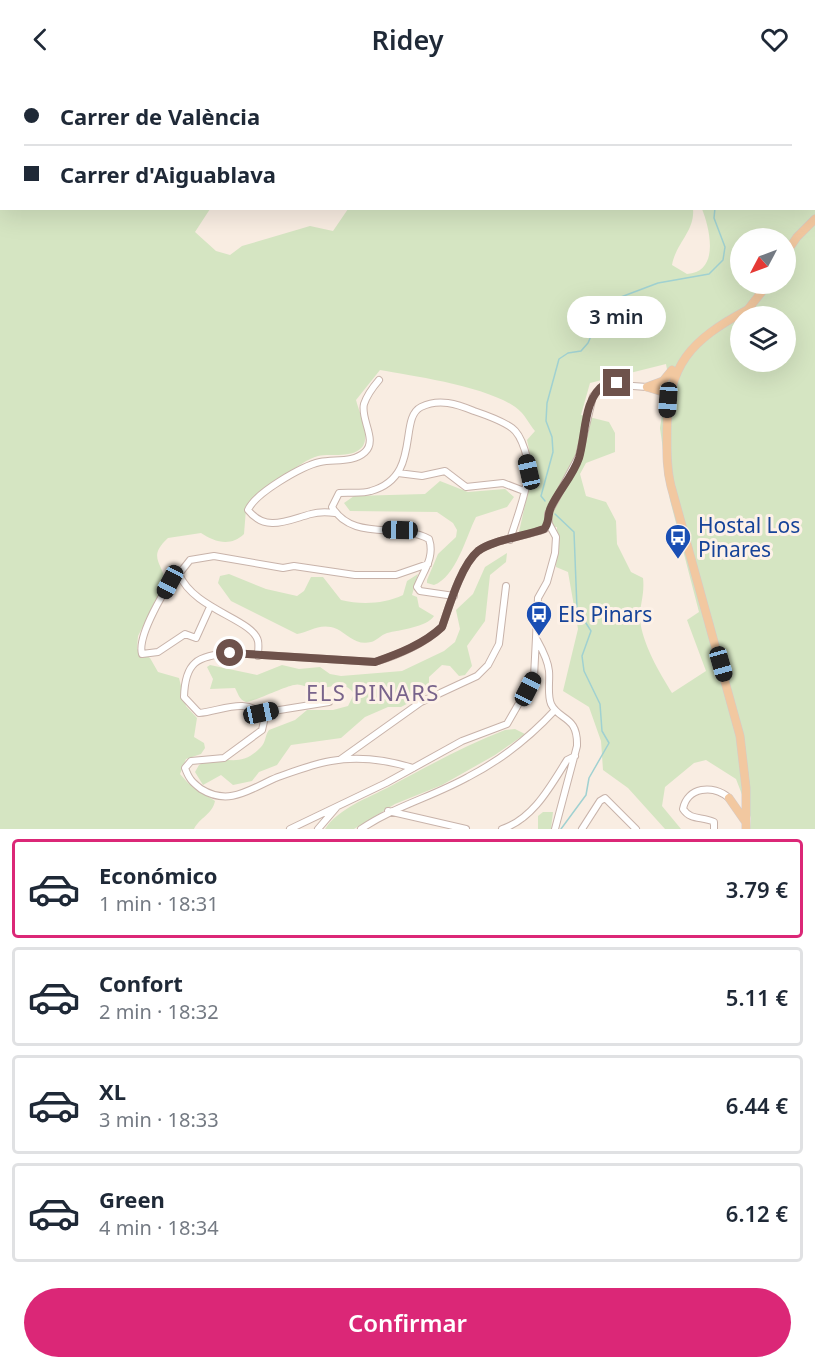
<!DOCTYPE html>
<html lang="es">
<meta charset="utf-8">
<style>
:root{--surface:#fff;--page:#f6f6f7;--text:#1f2937;--muted:#747a83;--line:#e0e1e3;--accent:#db2777}
body{margin:0;font-family:"Noto Sans",sans-serif;background:var(--page);color:var(--text);height:100vh;display:flex;flex-direction:column;font-size:22px;white-space:nowrap}
*{box-sizing:border-box;margin:0}
p{font-size:20px;color:var(--muted)}
.icon{flex:none;width:33px;height:33px;fill:none;stroke:currentColor;stroke-width:2;stroke-linecap:round;stroke-linejoin:round}
.map{position:relative;height:751px;overflow:hidden}
.panel{display:flex;flex-direction:column;background:var(--surface);flex:1}
.panel>*{flex:none}
.banner{position:absolute;left:0px;top:0px;width:816px;height:132px;box-shadow:0 6px 24px #0002;display:grid;align-content:center;height:132px;padding:0 24px;background:var(--surface)}
.needle{width:39px;rotate:229deg}
.controls{position:absolute;left:730px;top:150px;display:grid;gap:12px}
.controls a{display:grid;place-items:center;width:66px;height:66px;border-radius:50%;background:var(--surface);box-shadow:0 6px 24px #0002;font-size:30px}
.end{position:absolute;width:27px;height:27px;margin:-14px;border:8px solid #6e524b;background:#fff;box-shadow:0 0 0 3px #fff}
.from{border-radius:50%}
.bubble{position:absolute;height:42px;border-radius:21px;background:var(--surface);box-shadow:0 6px 24px #0002;font-size:20px;font-weight:600;line-height:42px;text-align:center}
.car{position:absolute;width:18px;height:36px;margin:-18px -9px;border-radius:8px;box-shadow:0 0 4px 2px #0007;background:linear-gradient(#222 24%,#8ab4d8 0 40%,#222 0 76%,#8ab4d8 0 86%,#222 0)}
.banner b{display:flex;align-items:center;gap:21px;height:57px;font-size:22px}
.banner b+b{border-top:2px solid var(--line)}
.banner i{width:15px;height:15px;background:var(--text)}
ul{padding:10px 0 0;list-style:none}
li{display:flex;align-items:center;gap:18px;height:99px;margin:0 12px 9px;padding:0 12px;border:3px solid var(--line);border-radius:6px}
li div{flex:1}
li b{display:block;font-size:22px}
li em{font-style:normal;font-weight:600}
li.on{border-color:var(--accent)}
li>.icon{width:54px;height:54px;stroke-width:1.5}
.action{display:flex;gap:12px;margin-top:auto;padding:12px 24px}
.action a{flex:1;height:69px;border-radius:36px;background:var(--accent);color:#fff;font-size:24px;font-weight:600;line-height:69px;text-align:center}
header{display:flex;justify-content:space-between;align-items:center;height:78px;padding:0 24px;background:var(--surface);font-size:27px;font-weight:600}
.map>svg:first-child{display:block}
.green{fill:#d5e5c2;fill-rule:evenodd}
.lines{fill:none;stroke-linecap:round;stroke-linejoin:round}
.stream{stroke:#a0d1d1;stroke-width:1.5}
.minor-casing{stroke:#c8b3aa;stroke-width:8}
.major-casing{stroke:#d4cbc9;stroke-width:9}
.minor{stroke:#fff;stroke-width:6}
.major{stroke:#f2c8a0;stroke-width:8}
.route{stroke:#6e524b;stroke-width:8}
.labels{text-anchor:middle;dominant-baseline:central;stroke-width:6;stroke-linejoin:round;paint-order:stroke}
.transit-label{font-size:21px;fill:#164399;stroke:#fdf1e7;text-anchor:start}
.neighbourhood-label{font-size:22px;letter-spacing:1.5px;fill:#78638b;stroke:#fdf1e7}
</style>
<header><svg class="icon" aria-label="back" viewBox="0 0 24 24"><path d="M15 5l-7 7 7 7"/></svg>Ridey<svg class="icon" aria-label="heart" viewBox="0 0 24 24"><path d="M12 20l-8-8c-3-5 5-10 8-4 3-6 11-1 8 4z"/></svg></header>
<div class="map">
<svg width="815" height="751" viewBox="0 0 815 751">
<rect width="100%" height="100%" fill="#f9ede2"/>
<path class="green" d="M0,0H422L2,2V130L210,131L195,154L216,173L230,177L242,168L310,148L333,153L348,131H693C695,153 676,165 672,187L687,196C720,194 710,151 702,131L814,130V2L805,1L815,0V751H750L751,740L736,701L706,682L694,685L665,709L662,728L681,751H665L628,710L603,692L601,663L589,629L563,613L578,551L568,494L556,489L557,449L519,454L533,391L527,362L535,353C530,347 526,339 521,334C498,310 414,298 380,292L356,322C359,334 370,357 363,368C353,381 332,375 318,378C295,385 265,415 246,431L244,456C231,469 214,464 201,455L168,460C146,480 164,485 165,505L138,558L137,571L150,580L158,594L179,600L186,628L197,640L194,659L204,665L205,670L201,676L186,681L180,696L188,705L215,723C212,737 200,739 194,751H0ZM741,160H786V206H741ZM741,238H786V284H741ZM666,286L668,297L660,350L670,422L699,534L687,542L706,593L672,615C659,594 643,567 640,542C639,529 645,517 643,500L631,494L617,466L616,443L606,424L586,418L580,396L586,385L615,374V355L609,344L581,337L590,305Z
M587,0H759L590,2Z
M440,403L468,414L505,411L514,419L507,429L476,439C466,459 456,499 434,507L427,505V502L438,476L456,459L457,452L453,445L437,434L350,433L344,425L354,418L425,416Z
M507,475L506,484L490,497L485,543L467,568L472,588L465,597L459,598L450,588L442,587L429,599V614L401,629H388L365,639L341,660L291,667L277,687L259,694L252,703L233,707L221,697L203,707L195,694L199,687C224,673 238,694 261,669C266,664 265,657 269,652L295,642L307,632H333L348,628L354,616C344,599 327,613 312,610C305,609 300,605 294,607C283,609 251,625 246,624C239,622 238,615 235,610L210,611L213,601L207,589L210,587L257,597L282,587L299,591L320,589L330,596L341,598L402,593L444,573L455,564L460,551L456,532L473,516L485,489Z
M229,496L266,511L297,518L304,513L311,499H323L341,522C361,527 384,526 403,517L407,503L418,496L412,517L417,519L419,529L434,538C427,549 399,552 387,555C381,557 376,563 371,564C356,568 347,556 337,551C320,544 310,554 297,556L231,523L218,505L220,498Z
M515,651L525,656L495,677L442,707L395,726L354,751H325C339,730 368,720 389,709C428,688 464,668 505,652Z
M543,734H553L551,751H538V738Z"/>
<g class="lines">
<path class="stream" d="M603,0L604,2
M545,423L541,418L553,374L552,359L546,343L547,325L559,281L568,275L581,273L588,265L605,225L658,205L709,196L723,182L725,169L714,140L715,130
M555,436L574,454L577,531L591,553L582,578L584,593L600,626L602,653L609,665L589,700L586,717L561,751"/>
<g class="minor-casing">
<path id="minor" d="M398,395L422,398L445,393L466,409L503,405L524,413
M335,435C327,434 318,434 311,436C288,442 266,455 248,432C255,415 302,388 320,384C335,381 353,385 365,374C378,362 360,341 364,326C367,317 373,309 379,302
M179,496C165,508 137,559 142,576L158,574L185,556L196,560L210,529
M454,518L420,513L417,509C424,492 435,479 429,461C398,444 353,464 332,429L339,415C349,414 362,416 371,413C422,399 398,340 421,329C439,320 457,326 474,333C486,337 501,342 512,350C522,357 530,384 528,396C526,418 516,441 510,462
M537,562C542,571 548,582 549,593C550,603 547,616 551,626C559,643 578,637 577,668L555,751
M258,578C258,573 259,567 258,563C253,541 194,532 179,496L190,482L214,478L283,490L294,488L355,497H396L428,486
M261,635L329,624
M341,681L421,624L477,598L488,587L499,566L506,508
M413,690C387,682 359,678 331,683C313,686 295,693 278,699C251,710 230,729 201,711C192,704 189,701 185,690L191,683L224,680L262,652L265,639C246,618 222,633 199,635L184,619C185,584 197,578 230,575L375,584C398,577 424,566 442,549C449,529 461,487 478,473C492,462 526,458 545,451L549,446
M388,733L466,751
M290,751L386,705L462,663L507,646L534,599L538,520L547,504L555,475L556,459L549,446L548,436L579,378L593,318L605,306L647,309
M318,751L336,730
M361,751C395,728 432,719 468,699C501,682 530,659 555,632
M502,751C533,741 550,709 567,682L575,678
M582,751L600,723L605,720L636,751
M714,751V744C702,738 691,743 683,731C687,709 713,706 729,720"/>
</g>
<g class="major-casing">
<path id="major" d="M786,175L797,159L815,141
M745,235L768,206
M647,309L663,303L672,292
M647,309L663,314L671,312
M729,720L745,743
M746,751V710L740,658L671,408C666,389 667,370 667,352C667,287 691,262 747,232"/>
</g>
<use href="#minor" class="minor"/>
<use href="#major" class="major"/>
</g>
<g class="lines">
<path class="route" d="M230,575L375,584C398,576 424,566 442,549C449,529 461,487 478,473C492,462 526,458 544,451C550,444 547,437 551,429C559,412 573,398 579,380C586,357 583,320 605,306L617,305"/>
</g>
<defs>
<g id="bus-pin" transform="scale(1.35)"><path d="M0 17L-7.5 6A9.5 9.5 0 1 1 7.5 6Z" fill="#1a4fb4" stroke="#fdf1e7"/><path d="M-5-6H5V4H4V6H2V4H-2V6H-4V4H-5ZM-3.5-4V0h7V-4ZM-3.5 1.2v1.5H-2V1.2ZM2 1.2v1.5H3.5V1.2Z" fill="#fff"/></g>
</defs>
<g fill-rule="evenodd">
<use href="#bus-pin" x="678" y="459"/>
<use href="#bus-pin" x="539" y="536"/>
</g>
<g class="labels">
<g class="transit-label">
<text x="698" y="447">Hostal Los<tspan x="698" dy="24">Pinares</tspan></text>
<text x="558" y="536">Els Pinars</text>
</g>
<g class="neighbourhood-label">
<text x="373" y="614">ELS PINARS</text>
</g>
</g>
</svg>
<div class="controls">
<a><svg class="needle" viewBox="-14 -14 28 28"><path d="M0-13l5 13h-10z" fill="#e53935"/><path d="M0 13l5-13h-10z" fill="#747a83"/></svg></a>
<a><svg class="icon" aria-label="layers" viewBox="0 0 24 24"><path d="M12 4l9 5-9 5-9-5zM3 14l9 5 9-5"/></svg></a>
</div>
<i class="end from" style="left:230px;top:575px"></i>
<i class="end" style="left:617px;top:305px"></i>
<div class="bubble" style="left:567px;top:218px;width:99px">3 min</div>
<i class="car" style="left:668px;top:322px;rotate:184deg"></i>
<i class="car" style="left:529px;top:394px;rotate:347deg"></i>
<i class="car" style="left:400px;top:452px;rotate:271deg"></i>
<i class="car" style="left:170px;top:504px;rotate:208deg"></i>
<i class="car" style="left:721px;top:586px;rotate:164deg"></i>
<i class="car" style="left:528px;top:611px;rotate:27deg"></i>
<i class="car" style="left:261px;top:635px;rotate:78deg"></i>
<div class="banner">
<b><i class="from"></i>Carrer de València</b>
<b><i></i>Carrer d'Aiguablava</b>
</div>
</div>
<section class="panel">
<ul>
<li class="on"><svg class="icon" aria-label="car" viewBox="0 0 24 24"><path d="M5 17H2v-5l4-1 3-4h7l3 4 3 1v5h-3M9 17h6M6 11h13"/><circle cx="7" cy="17" r="2"/><circle cx="17" cy="17" r="2"/></svg><div><b>Económico</b><p>1 min · 18:31</p></div><em>3.79 €</em></li>
<li><svg class="icon" aria-label="car" viewBox="0 0 24 24"><path d="M5 17H2v-5l4-1 3-4h7l3 4 3 1v5h-3M9 17h6M6 11h13"/><circle cx="7" cy="17" r="2"/><circle cx="17" cy="17" r="2"/></svg><div><b>Confort</b><p>2 min · 18:32</p></div><em>5.11 €</em></li>
<li><svg class="icon" aria-label="car" viewBox="0 0 24 24"><path d="M5 17H2v-5l4-1 3-4h7l3 4 3 1v5h-3M9 17h6M6 11h13"/><circle cx="7" cy="17" r="2"/><circle cx="17" cy="17" r="2"/></svg><div><b>XL</b><p>3 min · 18:33</p></div><em>6.44 €</em></li>
<li><svg class="icon" aria-label="car" viewBox="0 0 24 24"><path d="M5 17H2v-5l4-1 3-4h7l3 4 3 1v5h-3M9 17h6M6 11h13"/><circle cx="7" cy="17" r="2"/><circle cx="17" cy="17" r="2"/></svg><div><b>Green</b><p>4 min · 18:34</p></div><em>6.12 €</em></li>
</ul>
<div class="action"><a>Confirmar</a></div>
</section>
